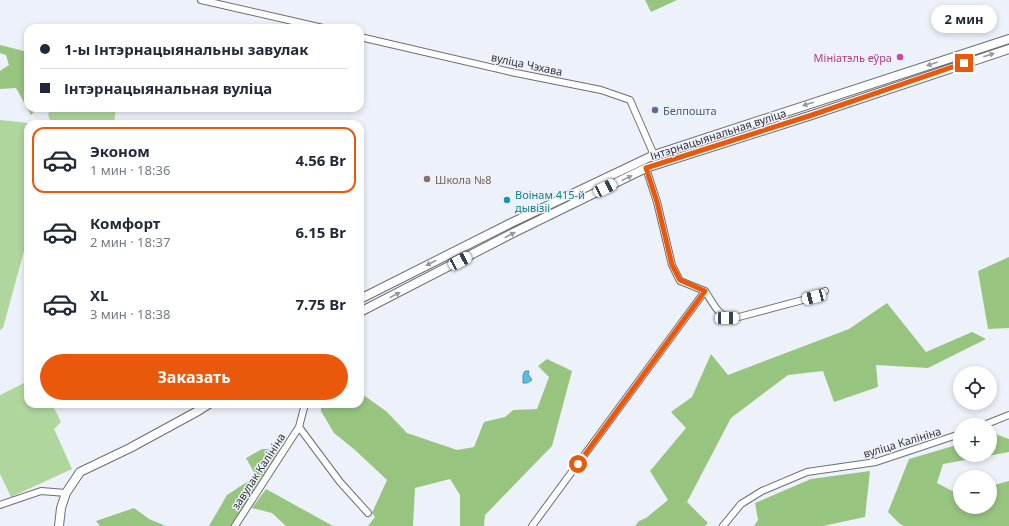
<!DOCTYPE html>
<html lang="ru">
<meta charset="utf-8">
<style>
:root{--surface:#fff;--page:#f6f6f7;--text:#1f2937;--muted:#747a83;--line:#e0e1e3;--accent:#ea580c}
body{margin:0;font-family:"Noto Sans",sans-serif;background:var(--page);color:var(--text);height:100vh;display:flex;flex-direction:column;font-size:15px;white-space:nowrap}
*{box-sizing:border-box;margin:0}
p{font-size:13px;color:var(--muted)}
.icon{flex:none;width:22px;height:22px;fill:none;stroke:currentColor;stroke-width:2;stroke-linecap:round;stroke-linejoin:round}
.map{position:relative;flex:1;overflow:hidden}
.drawer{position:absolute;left:24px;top:120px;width:340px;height:288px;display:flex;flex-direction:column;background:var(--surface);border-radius:12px;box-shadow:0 2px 6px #0003}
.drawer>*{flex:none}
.hud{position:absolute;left:24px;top:24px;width:340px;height:88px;border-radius:12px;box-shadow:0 2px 6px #0003;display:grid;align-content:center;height:88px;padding:0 16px;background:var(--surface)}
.controls{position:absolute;left:953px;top:366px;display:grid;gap:8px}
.controls a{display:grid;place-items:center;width:44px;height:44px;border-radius:50%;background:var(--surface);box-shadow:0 2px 6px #0003;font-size:20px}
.end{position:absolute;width:18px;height:18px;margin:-9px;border:5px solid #ea580c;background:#fff;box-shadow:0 0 0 2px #fff}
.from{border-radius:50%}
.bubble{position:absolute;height:28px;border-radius:14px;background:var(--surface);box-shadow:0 2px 6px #0003;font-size:13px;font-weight:700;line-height:28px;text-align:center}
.car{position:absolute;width:12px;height:24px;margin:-12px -6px;border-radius:5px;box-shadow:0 0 3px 1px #0007;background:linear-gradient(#fff 24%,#345 0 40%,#fff 0 76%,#345 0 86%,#fff 0)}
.hud b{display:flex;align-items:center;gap:14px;height:38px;font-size:15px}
.hud b+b{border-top:1px solid var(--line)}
.hud i{width:10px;height:10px;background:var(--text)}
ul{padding:7px 0 0;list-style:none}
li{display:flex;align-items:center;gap:12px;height:66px;margin:0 8px 6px;padding:0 8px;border:2px solid transparent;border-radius:12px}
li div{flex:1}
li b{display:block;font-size:15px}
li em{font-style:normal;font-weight:700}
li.on{border-color:var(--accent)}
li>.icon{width:36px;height:36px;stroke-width:1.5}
.button{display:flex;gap:8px;margin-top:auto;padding:8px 16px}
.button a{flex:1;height:46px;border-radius:24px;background:var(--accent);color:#fff;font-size:16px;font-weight:700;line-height:46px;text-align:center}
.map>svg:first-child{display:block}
.green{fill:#afd69c}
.forest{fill:#97c580}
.water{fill:#56bedf;stroke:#4b94ac}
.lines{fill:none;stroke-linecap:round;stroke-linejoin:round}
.minor-casing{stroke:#6a6e75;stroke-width:8}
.secondary-casing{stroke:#6a6e75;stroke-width:10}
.minor{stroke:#fff;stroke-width:6}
.secondary{stroke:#fff;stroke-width:8}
.oneway{fill:#98999a}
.route{stroke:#ea580c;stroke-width:5}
.hotel-dot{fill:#d1479c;stroke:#edf1f9;stroke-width:1.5}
.service-dot{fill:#5c6f8a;stroke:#edf1f9;stroke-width:1.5}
.education-dot{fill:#8d6e63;stroke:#edf1f9;stroke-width:1.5}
.culture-dot{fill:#0f9aa8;stroke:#edf1f9;stroke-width:1.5}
.labels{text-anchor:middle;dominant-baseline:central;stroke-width:3;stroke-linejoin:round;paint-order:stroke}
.hotel-label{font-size:11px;fill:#b23c85;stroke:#edf1f9;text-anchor:end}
.street-label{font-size:11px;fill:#323336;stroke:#edf1f9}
.service-label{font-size:11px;fill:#4e5e75;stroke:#edf1f9;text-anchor:start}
.education-label{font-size:11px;fill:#785e54;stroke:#edf1f9;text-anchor:start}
.culture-label{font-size:11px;fill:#0d838f;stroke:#edf1f9;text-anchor:start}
</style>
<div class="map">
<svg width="1009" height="526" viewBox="0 0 1009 526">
<rect width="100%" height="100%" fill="#edf1f9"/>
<path class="green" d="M52,108H116L114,124H51L48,114Z
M0,120L28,123L27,134H28V236L3,328L0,330Z
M28,381V404H52L61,422L54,429L72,469L11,497L0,474V395Z"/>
<path class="forest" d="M645,0H677L651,12Z
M0,45L28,52V108H38L31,115L16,88L0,89V71L9,65L6,55L0,53Z
M1009,257V328L988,329L978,271Z
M887,303L926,352L972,332L986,339L928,368L876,365L878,387L834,402L823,371L788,375L731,418L687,502L708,523L705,526H635L639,521L646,518L668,500L650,471L686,428L671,412L692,397L711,354L728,375L849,329Z
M547,359L572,371L552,446L485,515L484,526H460V495L450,479L415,488L413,526H368L375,517L372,513L387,480L355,450L334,433L321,411V404H360V394H362L386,411L407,433L457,450L474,447L484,422L505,417L513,410L537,409L549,377L538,366Z
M995,434L1009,439V452L943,464L937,483L960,495V507H990V486L1009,481V526H904L900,524L888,512L909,459L960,444V455H990V436Z
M262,449H280L231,526H209L227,495L256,476L246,458Z
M870,471L865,517L823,526H754L758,520L755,503L811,479Z
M266,489L333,526H286L272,513L252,508Z
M134,508L149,519L166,526H100L96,521Z"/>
<path class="water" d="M525,371H529L528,374L532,380L527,383H523V375Z"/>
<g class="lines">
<g class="minor-casing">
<path id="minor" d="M201,0L323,28
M360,37L511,72L601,90L630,100L654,155
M646,168L657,202L672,265L680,281L705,291
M984,425L1009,415
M299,427L340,482L368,513
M0,505L41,491L66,493
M235,526L299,427L305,404
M532,526L705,291C714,304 718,318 735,318L814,297L825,291
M723,526L741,504L762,491L807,472L876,462L960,434"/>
</g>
<g class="secondary-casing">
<path id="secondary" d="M360,299L511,223L654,155L1009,39
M360,312L515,232L646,168L812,115L1009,49
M59,526L61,508L66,493L80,472L130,448L198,411L209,404"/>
</g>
<use href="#minor" class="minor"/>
<use href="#secondary" class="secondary"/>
</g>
<defs><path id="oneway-solid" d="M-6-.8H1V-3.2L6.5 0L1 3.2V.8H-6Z"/></defs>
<g class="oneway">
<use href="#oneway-solid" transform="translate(989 55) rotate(-18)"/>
<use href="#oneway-solid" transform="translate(932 64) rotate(161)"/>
<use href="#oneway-solid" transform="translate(808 104) rotate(162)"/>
<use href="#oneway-solid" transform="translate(627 178) rotate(-26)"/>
<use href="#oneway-solid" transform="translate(510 235) rotate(-27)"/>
<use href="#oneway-solid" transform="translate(431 263) rotate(153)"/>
<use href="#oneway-solid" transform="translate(395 295) rotate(-27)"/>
</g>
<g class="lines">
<path class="route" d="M578,464L705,291L680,280L672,265L657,202L646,168L812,115L964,63"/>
</g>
<circle class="hotel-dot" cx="900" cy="57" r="4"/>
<circle class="service-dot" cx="655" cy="110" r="4"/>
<circle class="education-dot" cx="427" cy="179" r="4"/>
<circle class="culture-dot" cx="507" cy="200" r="4"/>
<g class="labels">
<g class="hotel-label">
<text x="892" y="57">Мініатэль еўра</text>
</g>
<g class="street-label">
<text transform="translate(527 64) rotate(12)">вуліца Чэхава</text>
<text transform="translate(718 134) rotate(-18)">Інтэрнацыянальная вуліца</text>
<text transform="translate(902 442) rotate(-17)">вуліца Калініна</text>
<text transform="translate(258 471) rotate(-57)">завулак Калініна</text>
</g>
<g class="service-label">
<text x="663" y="110">Белпошта</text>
</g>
<g class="education-label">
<text x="435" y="179">Школа №8</text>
</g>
<g class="culture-label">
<text x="515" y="194">Воінам 415-й<tspan x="515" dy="13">дывізіі</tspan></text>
</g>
</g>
</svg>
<div class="controls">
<a><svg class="icon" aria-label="locate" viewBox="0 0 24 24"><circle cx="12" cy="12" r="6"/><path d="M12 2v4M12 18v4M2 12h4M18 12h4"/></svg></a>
<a>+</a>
<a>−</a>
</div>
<i class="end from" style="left:578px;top:464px"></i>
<i class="end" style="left:964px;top:63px"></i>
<div class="bubble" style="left:931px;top:5px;width:66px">2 мин</div>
<i class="car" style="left:605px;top:188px;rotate:64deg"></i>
<i class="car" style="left:460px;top:261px;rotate:62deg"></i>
<i class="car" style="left:814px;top:297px;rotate:255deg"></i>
<i class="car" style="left:727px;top:318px;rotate:89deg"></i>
<div class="hud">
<b><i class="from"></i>1-ы Інтэрнацыянальны завулак</b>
<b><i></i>Інтэрнацыянальная вуліца</b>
</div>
<section class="drawer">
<ul>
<li class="on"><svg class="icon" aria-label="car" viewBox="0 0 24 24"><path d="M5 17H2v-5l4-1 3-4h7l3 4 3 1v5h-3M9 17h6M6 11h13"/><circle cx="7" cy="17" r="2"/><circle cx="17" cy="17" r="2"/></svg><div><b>Эконом</b><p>1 мин · 18:36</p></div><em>4.56 Br</em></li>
<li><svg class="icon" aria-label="car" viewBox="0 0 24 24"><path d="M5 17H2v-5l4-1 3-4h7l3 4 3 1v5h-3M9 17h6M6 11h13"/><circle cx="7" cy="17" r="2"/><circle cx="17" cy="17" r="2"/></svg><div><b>Комфорт</b><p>2 мин · 18:37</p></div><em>6.15 Br</em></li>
<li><svg class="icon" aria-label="car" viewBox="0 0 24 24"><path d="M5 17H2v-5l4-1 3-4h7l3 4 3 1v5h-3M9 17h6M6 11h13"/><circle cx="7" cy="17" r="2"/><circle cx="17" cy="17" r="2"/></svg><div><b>XL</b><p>3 мин · 18:38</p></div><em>7.75 Br</em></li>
</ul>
<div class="button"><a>Заказать</a></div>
</section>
</div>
